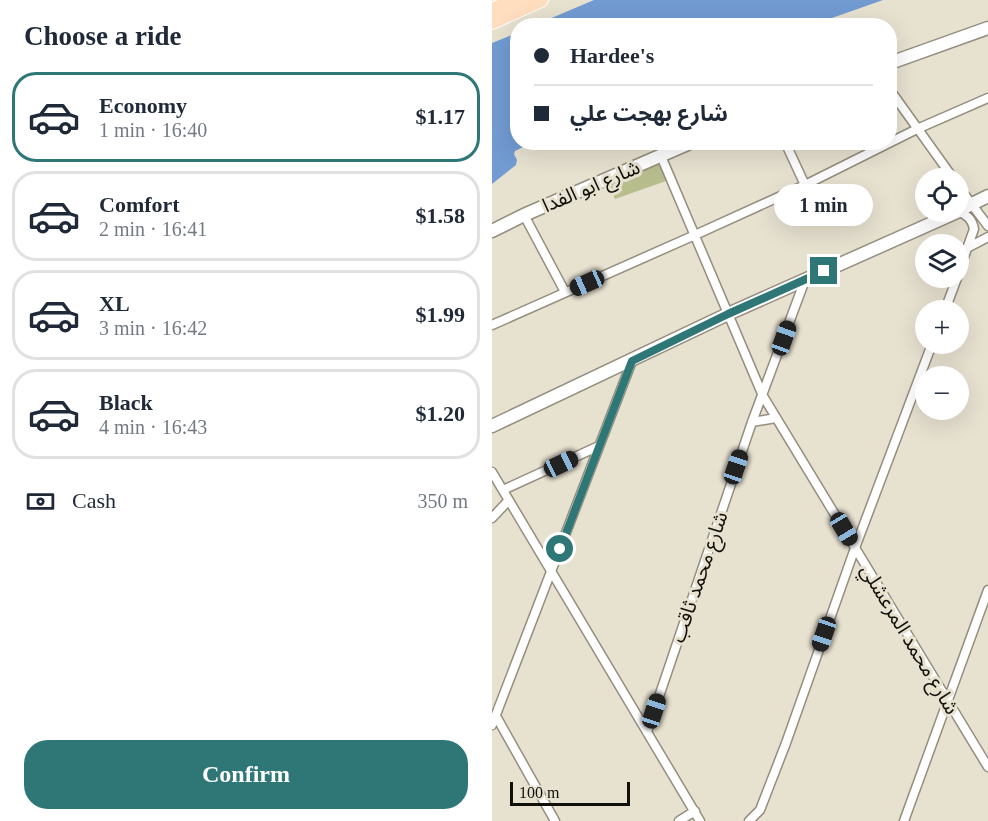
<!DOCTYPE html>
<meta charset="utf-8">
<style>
:root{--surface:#fff;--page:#f6f6f7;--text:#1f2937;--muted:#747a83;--line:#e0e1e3;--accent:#2e7776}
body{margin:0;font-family:"Times New Roman","Noto Sans Arabic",serif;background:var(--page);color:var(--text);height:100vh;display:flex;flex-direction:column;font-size:22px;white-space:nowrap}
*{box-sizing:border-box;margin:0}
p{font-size:20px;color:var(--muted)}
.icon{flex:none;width:33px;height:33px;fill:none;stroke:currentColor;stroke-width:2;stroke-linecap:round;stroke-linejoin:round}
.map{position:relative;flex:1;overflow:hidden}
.details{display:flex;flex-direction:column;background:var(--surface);width:492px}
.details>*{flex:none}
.hud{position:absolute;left:18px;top:18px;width:387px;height:132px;border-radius:24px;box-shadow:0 6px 24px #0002;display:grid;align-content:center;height:132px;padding:0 24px;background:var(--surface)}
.fabs{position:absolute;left:423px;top:168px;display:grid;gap:12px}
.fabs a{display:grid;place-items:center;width:54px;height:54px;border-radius:50%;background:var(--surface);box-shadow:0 6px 24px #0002;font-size:30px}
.scale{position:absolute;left:18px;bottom:15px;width:120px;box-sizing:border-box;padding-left:6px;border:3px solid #110f09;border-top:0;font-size:16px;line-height:21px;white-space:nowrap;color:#110f09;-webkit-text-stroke:4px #e7e1d0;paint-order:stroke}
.end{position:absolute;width:27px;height:27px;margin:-14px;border:8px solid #2e7776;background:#fff;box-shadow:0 0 0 3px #fff}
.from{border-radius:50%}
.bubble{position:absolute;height:42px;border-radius:21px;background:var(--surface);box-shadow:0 6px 24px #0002;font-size:20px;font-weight:600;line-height:42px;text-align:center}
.car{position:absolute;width:18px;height:36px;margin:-18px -9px;border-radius:8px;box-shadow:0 0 4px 2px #0007;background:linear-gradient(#222 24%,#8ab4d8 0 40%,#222 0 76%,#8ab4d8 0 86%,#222 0)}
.hud b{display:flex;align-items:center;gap:21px;height:57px;font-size:22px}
.hud b+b{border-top:2px solid var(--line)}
.hud i{width:15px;height:15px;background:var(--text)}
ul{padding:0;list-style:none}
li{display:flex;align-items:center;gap:18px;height:90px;margin:0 12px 9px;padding:0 12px;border:3px solid var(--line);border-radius:24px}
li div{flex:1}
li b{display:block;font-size:22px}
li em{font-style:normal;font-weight:600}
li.on{border-color:var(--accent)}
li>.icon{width:54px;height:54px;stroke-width:1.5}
h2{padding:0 24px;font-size:27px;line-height:72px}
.pay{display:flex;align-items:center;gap:15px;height:66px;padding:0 24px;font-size:22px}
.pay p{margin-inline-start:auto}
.cta{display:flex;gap:12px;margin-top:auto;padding:12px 24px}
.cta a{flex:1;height:69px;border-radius:24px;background:var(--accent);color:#fff;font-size:24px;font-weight:600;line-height:69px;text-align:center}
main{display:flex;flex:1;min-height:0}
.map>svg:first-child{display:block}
.green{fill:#b7bd8c}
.water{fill:#729bd2}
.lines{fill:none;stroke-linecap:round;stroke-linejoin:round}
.street-casing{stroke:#948e7e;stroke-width:11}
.secondary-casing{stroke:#948e7e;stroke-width:15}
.primary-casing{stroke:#fff;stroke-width:16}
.street{stroke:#fff;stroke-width:8}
.secondary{stroke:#fff;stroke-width:12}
.primary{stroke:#ffddbf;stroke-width:14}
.route{stroke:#2e7776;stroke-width:8}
.labels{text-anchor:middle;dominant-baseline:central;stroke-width:6;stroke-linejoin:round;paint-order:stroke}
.street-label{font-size:20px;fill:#110f09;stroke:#e7e1d0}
</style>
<main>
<section class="details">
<h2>Choose a ride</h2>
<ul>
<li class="on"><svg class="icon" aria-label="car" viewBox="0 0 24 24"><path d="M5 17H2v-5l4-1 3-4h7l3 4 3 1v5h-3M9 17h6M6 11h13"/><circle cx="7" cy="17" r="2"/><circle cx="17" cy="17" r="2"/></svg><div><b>Economy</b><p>1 min · 16:40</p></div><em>$1.17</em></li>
<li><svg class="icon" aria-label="car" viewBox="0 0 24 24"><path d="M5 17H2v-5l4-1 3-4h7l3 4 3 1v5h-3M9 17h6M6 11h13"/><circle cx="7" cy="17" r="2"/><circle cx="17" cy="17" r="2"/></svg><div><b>Comfort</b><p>2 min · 16:41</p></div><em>$1.58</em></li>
<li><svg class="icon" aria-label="car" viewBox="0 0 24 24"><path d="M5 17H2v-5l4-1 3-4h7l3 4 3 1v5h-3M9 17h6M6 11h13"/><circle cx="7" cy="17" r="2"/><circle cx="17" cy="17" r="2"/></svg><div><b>XL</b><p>3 min · 16:42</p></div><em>$1.99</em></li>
<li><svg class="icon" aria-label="car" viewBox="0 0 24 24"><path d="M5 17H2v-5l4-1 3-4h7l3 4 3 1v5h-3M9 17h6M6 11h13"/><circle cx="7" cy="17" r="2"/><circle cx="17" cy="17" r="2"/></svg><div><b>Black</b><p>4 min · 16:43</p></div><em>$1.20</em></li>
</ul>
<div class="pay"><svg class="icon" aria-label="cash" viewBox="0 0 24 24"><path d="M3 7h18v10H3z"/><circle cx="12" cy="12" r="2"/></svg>Cash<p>350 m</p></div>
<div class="cta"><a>Confirm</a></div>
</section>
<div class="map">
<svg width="496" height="821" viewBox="0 0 496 821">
<rect width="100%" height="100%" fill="#e7e1d0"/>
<path class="green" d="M168,159L174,181L123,199L116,183Z"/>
<path class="water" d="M102,0H391L320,25H43Z
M25,33L26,142L39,143L23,151L22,154L25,160L24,165L0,184V43Z"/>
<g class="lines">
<g class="street-casing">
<path id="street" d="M398,90L461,178
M293,142L313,185
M169,156L271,396L496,767
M466,186L496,226
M466,211C476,216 480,219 482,229L466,274
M32,215L73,292
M477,247L496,237
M453,310L465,278
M0,325L203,235L313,185L425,129L496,98
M260,422L284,418
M0,472L208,821
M11,490L107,446
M0,518L16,501
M4,716L63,821
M0,725L140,361
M155,732L260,422L313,280
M187,821L203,811
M257,821L268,810L294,743L363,548L440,344
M412,821L496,590"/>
</g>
<g class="secondary-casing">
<path id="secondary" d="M398,63L496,28
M466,211L496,196
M0,231L32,215L200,142
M0,426L236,314L465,212"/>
</g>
<g class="primary-casing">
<path id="primary" d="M0,10L24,0
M0,22L49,0"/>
</g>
<use href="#street" class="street"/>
<use href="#secondary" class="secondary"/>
<use href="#primary" class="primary"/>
</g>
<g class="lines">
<path class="route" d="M68,549L140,361L236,314L332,271"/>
</g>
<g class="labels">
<g class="street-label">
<text transform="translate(99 186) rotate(-23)">شارع ابو الفدا</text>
<text transform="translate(207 577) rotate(-71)">شارع محمد ثاقب</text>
<text transform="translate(418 639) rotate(59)">شارع محمد المرعشلي</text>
</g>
</g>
</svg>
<div class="fabs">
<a><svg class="icon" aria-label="locate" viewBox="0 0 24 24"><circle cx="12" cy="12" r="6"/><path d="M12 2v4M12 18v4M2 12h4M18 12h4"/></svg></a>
<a><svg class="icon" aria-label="layers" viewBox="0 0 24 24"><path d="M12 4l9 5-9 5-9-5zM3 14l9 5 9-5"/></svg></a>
<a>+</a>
<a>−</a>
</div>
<div class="scale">100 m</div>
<i class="end from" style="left:68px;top:549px"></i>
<i class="end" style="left:332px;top:271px"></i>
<div class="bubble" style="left:282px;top:184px;width:99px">1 min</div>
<i class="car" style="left:95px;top:283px;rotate:246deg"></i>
<i class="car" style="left:292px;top:338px;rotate:20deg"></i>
<i class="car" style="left:69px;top:464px;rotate:65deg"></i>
<i class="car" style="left:244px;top:467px;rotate:19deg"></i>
<i class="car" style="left:352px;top:529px;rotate:149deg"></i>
<i class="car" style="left:332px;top:634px;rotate:199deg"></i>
<i class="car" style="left:162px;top:711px;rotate:18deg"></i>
<div class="hud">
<b><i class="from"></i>Hardee's</b>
<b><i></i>شارع بهجت علي</b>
</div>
</div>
</main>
